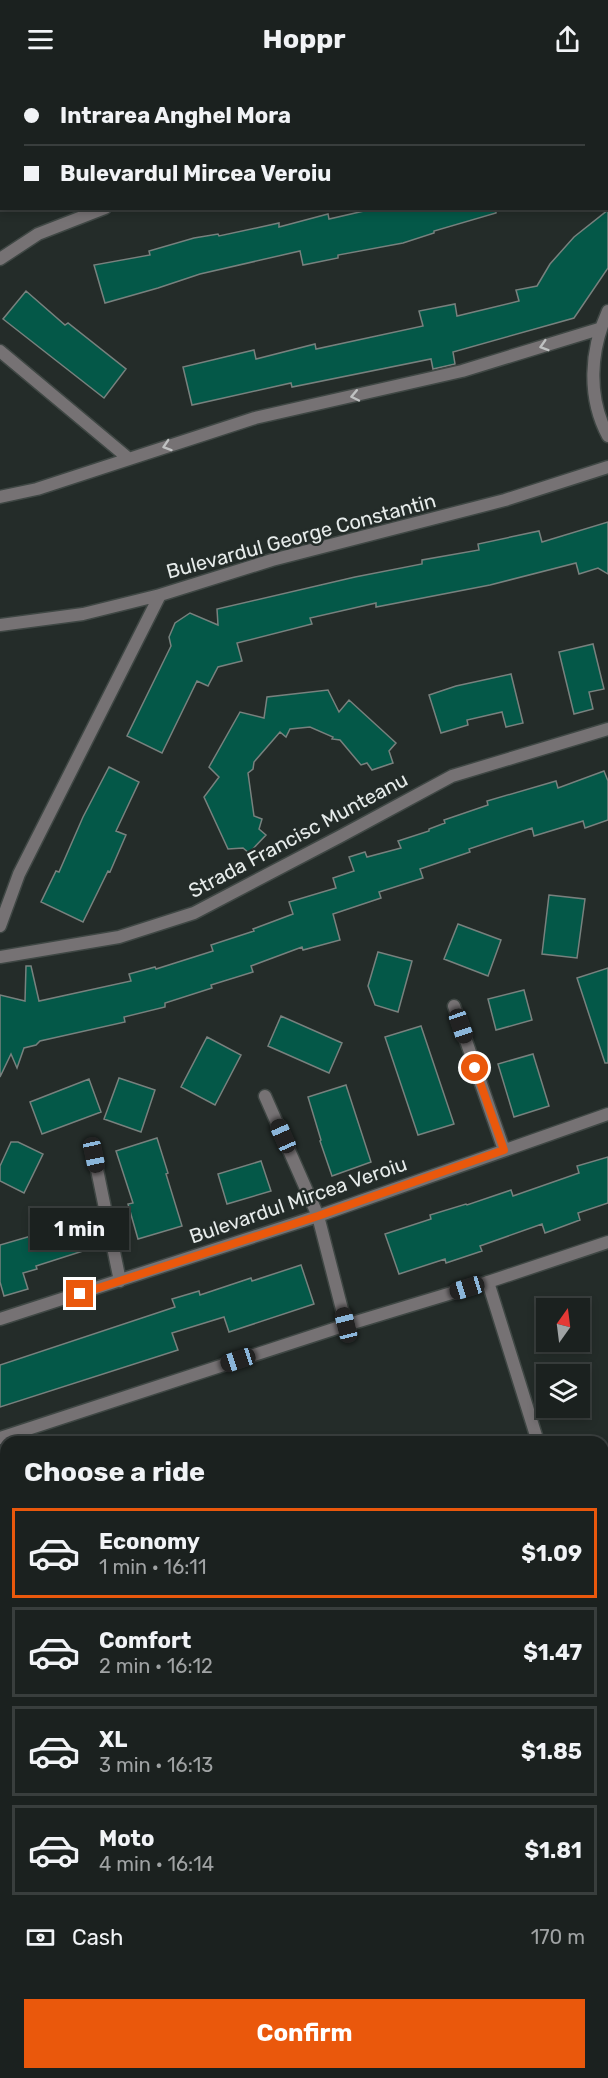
<!DOCTYPE html>
<meta charset="utf-8">
<style>
:root{--surface:#1b211f;--page:#282e2c;--text:#f1f3f6;--muted:#a0a3a4;--line:#393e3d;--accent:#ea580c}
body{margin:0;font-family:Rubik,sans-serif;background:var(--page);color:var(--text);height:100vh;display:flex;flex-direction:column;font-size:22px;white-space:nowrap}
*{box-sizing:border-box;margin:0}
p{font-size:20px;color:var(--muted)}
.icon{flex:none;width:33px;height:33px;fill:none;stroke:currentColor;stroke-width:2;stroke-linecap:round;stroke-linejoin:round}
.map{position:relative;flex:1;overflow:hidden}
.drawer{position:absolute;left:0px;top:1358px;width:609px;height:644px;display:flex;flex-direction:column;background:var(--surface);border-radius:18px 18px 0 0;box-shadow:0 3px 9px #0003,0 0 0 2px var(--line)}
.drawer>*{flex:none}
.hud{position:absolute;left:0px;top:0px;width:609px;height:132px;box-shadow:0 3px 9px #0003,0 0 0 2px var(--line);display:grid;align-content:center;height:132px;padding:0 24px;background:var(--surface)}
.needle{width:39px;rotate:14deg}
.tools{position:absolute;left:536px;top:1220px;display:grid;gap:12px}
.tools a{display:grid;place-items:center;width:54px;height:54px;border-radius:0px;background:var(--surface);box-shadow:0 3px 9px #0003,0 0 0 2px var(--line);font-size:30px}
.end{position:absolute;width:27px;height:27px;margin:-14px;border:8px solid #ea580c;background:#fff;box-shadow:0 0 0 3px #fff}
.from{border-radius:50%}
.bubble{position:absolute;height:42px;border-radius:0px;background:var(--surface);box-shadow:0 3px 9px #0003,0 0 0 2px var(--line);font-size:20px;font-weight:700;line-height:42px;text-align:center}
.car{position:absolute;width:18px;height:36px;margin:-18px -9px;border-radius:8px;box-shadow:0 0 4px 2px #0007;background:linear-gradient(#222 24%,#8ab4d8 0 40%,#222 0 76%,#8ab4d8 0 86%,#222 0)}
.hud b{display:flex;align-items:center;gap:21px;height:57px;font-size:22px}
.hud b+b{border-top:2px solid var(--line)}
.hud i{width:15px;height:15px;background:var(--text)}
ul{padding:0;list-style:none}
li{display:flex;align-items:center;gap:18px;height:90px;margin:0 12px 9px;padding:0 12px;border:3px solid var(--line);border-radius:0px}
li div{flex:1}
li b{display:block;font-size:22px}
li em{font-style:normal;font-weight:700}
li.current{border-color:var(--accent)}
li>.icon{width:54px;height:54px;stroke-width:1.5}
h2{padding:0 24px;font-size:27px;line-height:72px}
.pay{display:flex;align-items:center;gap:15px;height:66px;padding:0 24px;font-size:22px}
.pay p{margin-inline-start:auto}
.cta{display:flex;gap:12px;margin-top:auto;padding:12px 24px}
.cta a{flex:1;height:69px;border-radius:0px;background:var(--accent);color:#fff;font-size:24px;font-weight:700;line-height:69px;text-align:center}
header{display:flex;justify-content:space-between;align-items:center;height:78px;padding:0 24px;background:var(--surface);font-size:27px;font-weight:700}
.map>svg:first-child{display:block}
.building{fill:#045848;stroke:#78817e;stroke-width:1.5}
.lines{fill:none;stroke-linecap:round;stroke-linejoin:round}
.service-casing{stroke:#3f4744;stroke-width:15}
.minor-casing{stroke:#3f4744;stroke-width:15}
.service{stroke:#767274;stroke-width:12}
.minor{stroke:#767274;stroke-width:12}
.oneway{stroke:#bfc1c1}
.route{stroke:#ea580c;stroke-width:8}
.labels{text-anchor:middle;dominant-baseline:central;stroke-width:5;stroke-linejoin:round;paint-order:stroke}
.street-label{font-size:20px;fill:#e6ebea;stroke:#242c29}
</style>
<header><svg class="icon" aria-label="menu" viewBox="0 0 24 24"><path d="M4 6h16M4 12h16M4 18h16"/></svg>Hoppr<svg class="icon" aria-label="share" viewBox="0 0 24 24"><path d="M12 15V3M7 8l5-5 5 5M5 13v7h14v-7"/></svg></header>
<div class="map">
<svg width="608" height="2000" viewBox="0 0 608 2000">
<rect width="100%" height="100%" fill="#242c29"/>
<path class="building" d="M377,130H496V135L434,153V155L403,165L338,177V180L303,187L300,173L200,196L158,210L105,225L94,187L150,177L149,173L194,160L218,156L219,158L279,145V149L328,136L329,141Z
M608,132V190L574,240L453,274L455,286L433,291L431,281L292,309L291,305L192,327L183,289L254,272L256,281L315,266L316,271L423,248L419,233L455,226L457,238L519,223L516,212L537,208L550,186L574,159Z
M26,213L65,247L68,245L126,291L104,320L3,241Z
M608,444V496L598,490L579,496L576,485L490,507L376,529V525L310,540L312,546L237,565L242,583L218,589L208,608L197,603L162,675L127,658L171,568L169,559L175,545L190,535L218,547L217,531L355,499L422,486V482L479,472L478,466L539,453L542,464Z
M593,566L604,611L589,614L593,631L574,636L559,574Z
M511,596L523,645L506,649L502,634L467,642L468,647L441,655L429,617L456,608Z
M328,612L339,634L349,622L396,665L389,673L393,685L372,692L367,685L361,687L340,662L332,661L333,659L310,649L290,651L286,659L280,654L254,684L253,691L248,695L254,738L262,741L259,751L266,757L249,775L243,770L228,771L204,719L219,699L209,689L240,634L264,640L267,619Z
M109,689L139,704L116,753L126,757L110,794L108,793L83,844L41,824L56,793L59,794L83,739Z
M604,693L608,703V742L585,750L583,743L534,758L532,750L469,771L470,774L420,791L423,800L379,814L381,820L333,836L340,862L303,872L302,869L251,888L253,894L211,907L212,910L165,925V929L124,939L125,944L40,963L36,967L24,970L17,990L11,976L0,999V917L25,923L26,888H31L39,923L131,903L129,896L155,889L156,891L213,873L211,867L254,853L253,851L293,836L289,824L336,810L333,800L354,793L349,779L365,774L367,779L401,770L398,763L429,753V751L445,745L444,742L488,727L487,723L556,703L558,710Z
M549,817L585,821L577,880L542,876Z
M458,846L501,862L488,898L444,881Z
M378,874L412,883L398,934L375,927L368,908Z
M608,890V985H605L577,900Z
M524,912L532,942L496,952L488,921Z
M281,938L342,965L329,995L268,968Z
M421,948L454,1046L418,1057L385,959Z
M207,959L241,977L215,1027L181,1009Z
M533,976L549,1028L514,1039L498,986Z
M119,1000L155,1012L141,1054L104,1041Z
M89,1001L101,1034L42,1056L30,1024Z
M346,1007L371,1084L332,1098L320,1063L321,1062L308,1019Z
M157,1060L168,1095L166,1096L182,1148L138,1161L128,1126L133,1125L116,1073Z
M11,1064H18L43,1076L24,1115L0,1103V1088Z
M608,1079V1125L578,1135L580,1142L545,1155L542,1146L480,1168L482,1173L446,1185L445,1181L399,1196L385,1156L431,1141L430,1137L466,1126L467,1127L511,1112L513,1118L579,1095L577,1088Z
M261,1083L271,1113L227,1126L218,1096Z
M68,1129L83,1173L36,1188L37,1191L23,1195L28,1211L4,1218L0,1204V1167L38,1156L35,1139Z
M301,1187L314,1226L229,1254L224,1239L172,1255L178,1272L0,1329V1287L175,1229L172,1221L199,1213L200,1217L251,1200L252,1203Z"/>
<g class="lines">
<g class="service-casing">
<path id="service" d="M488,1204L538,1364
M603,1567L608,1583"/>
</g>
<g class="minor-casing">
<path id="minor" d="M590,2L594,0
M0,181L38,156L105,130
M608,233C590,272 587,319 608,358
M0,273L128,380
M0,419L37,411L255,340L462,293L599,251
M0,547L83,536L160,517L272,482L505,422L608,389
M0,848L19,796L160,517
M0,879L119,859L194,835L339,759L452,698L608,651
M454,928L504,1072
M265,1018L318,1138L346,1247
M94,1077L120,1203
M0,1241L318,1138L608,1036
M0,1360L346,1247L488,1204L608,1164"/>
</g>
<use href="#service" class="service"/>
<use href="#minor" class="minor"/>
</g>
<defs><path id="oneway-chevron" d="M-2-3.5L2.5 0L-2 3.5" fill="none" stroke-width="1.6" stroke-linecap="round" stroke-linejoin="round" transform="scale(1.5)"/></defs>
<g class="oneway">
<use href="#oneway-chevron" transform="translate(544 268) rotate(163)"/>
<use href="#oneway-chevron" transform="translate(355 318) rotate(168)"/>
<use href="#oneway-chevron" transform="translate(167 368) rotate(162)"/>
</g>
<g class="lines">
<path class="route" d="M80,1216L318,1138L504,1072L475,990"/>
</g>
<g class="labels">
<g class="street-label">
<text transform="translate(301 458) rotate(-15)">Bulevardul George Constantin</text>
<text transform="translate(298 757) rotate(-28)">Strada Francisc Munteanu</text>
<text transform="translate(298 1122) rotate(-19)">Bulevardul Mircea Veroiu</text>
</g>
</g>
</svg>
<div class="tools">
<a><svg class="needle" viewBox="-14 -14 28 28"><path d="M0-13l5 13h-10z" fill="#e53935"/><path d="M0 13l5-13h-10z" fill="#a0a3a4"/></svg></a>
<a><svg class="icon" aria-label="layers" viewBox="0 0 24 24"><path d="M12 4l9 5-9 5-9-5zM3 14l9 5 9-5"/></svg></a>
</div>
<i class="end from" style="left:475px;top:990px"></i>
<i class="end" style="left:80px;top:1216px"></i>
<div class="bubble" style="left:30px;top:1130px;width:99px">1 min</div>
<i class="car" style="left:461px;top:948px;rotate:161deg"></i>
<i class="car" style="left:283px;top:1058px;rotate:336deg"></i>
<i class="car" style="left:94px;top:1077px;rotate:168deg"></i>
<i class="car" style="left:467px;top:1210px;rotate:253deg"></i>
<i class="car" style="left:346px;top:1247px;rotate:346deg"></i>
<i class="car" style="left:238px;top:1282px;rotate:252deg"></i>
<div class="hud">
<b><i class="from"></i>Intrarea Anghel Mora</b>
<b><i></i>Bulevardul Mircea Veroiu</b>
</div>
<section class="drawer">
<h2>Choose a ride</h2>
<ul>
<li class="current"><svg class="icon" aria-label="car" viewBox="0 0 24 24"><path d="M5 17H2v-5l4-1 3-4h7l3 4 3 1v5h-3M9 17h6M6 11h13"/><circle cx="7" cy="17" r="2"/><circle cx="17" cy="17" r="2"/></svg><div><b>Economy</b><p>1 min · 16:11</p></div><em>$1.09</em></li>
<li><svg class="icon" aria-label="car" viewBox="0 0 24 24"><path d="M5 17H2v-5l4-1 3-4h7l3 4 3 1v5h-3M9 17h6M6 11h13"/><circle cx="7" cy="17" r="2"/><circle cx="17" cy="17" r="2"/></svg><div><b>Comfort</b><p>2 min · 16:12</p></div><em>$1.47</em></li>
<li><svg class="icon" aria-label="car" viewBox="0 0 24 24"><path d="M5 17H2v-5l4-1 3-4h7l3 4 3 1v5h-3M9 17h6M6 11h13"/><circle cx="7" cy="17" r="2"/><circle cx="17" cy="17" r="2"/></svg><div><b>XL</b><p>3 min · 16:13</p></div><em>$1.85</em></li>
<li><svg class="icon" aria-label="car" viewBox="0 0 24 24"><path d="M5 17H2v-5l4-1 3-4h7l3 4 3 1v5h-3M9 17h6M6 11h13"/><circle cx="7" cy="17" r="2"/><circle cx="17" cy="17" r="2"/></svg><div><b>Moto</b><p>4 min · 16:14</p></div><em>$1.81</em></li>
</ul>
<div class="pay"><svg class="icon" aria-label="cash" viewBox="0 0 24 24"><path d="M3 7h18v10H3z"/><circle cx="12" cy="12" r="2"/></svg>Cash<p>170 m</p></div>
<div class="cta"><a>Confirm</a></div>
</section>
</div>
